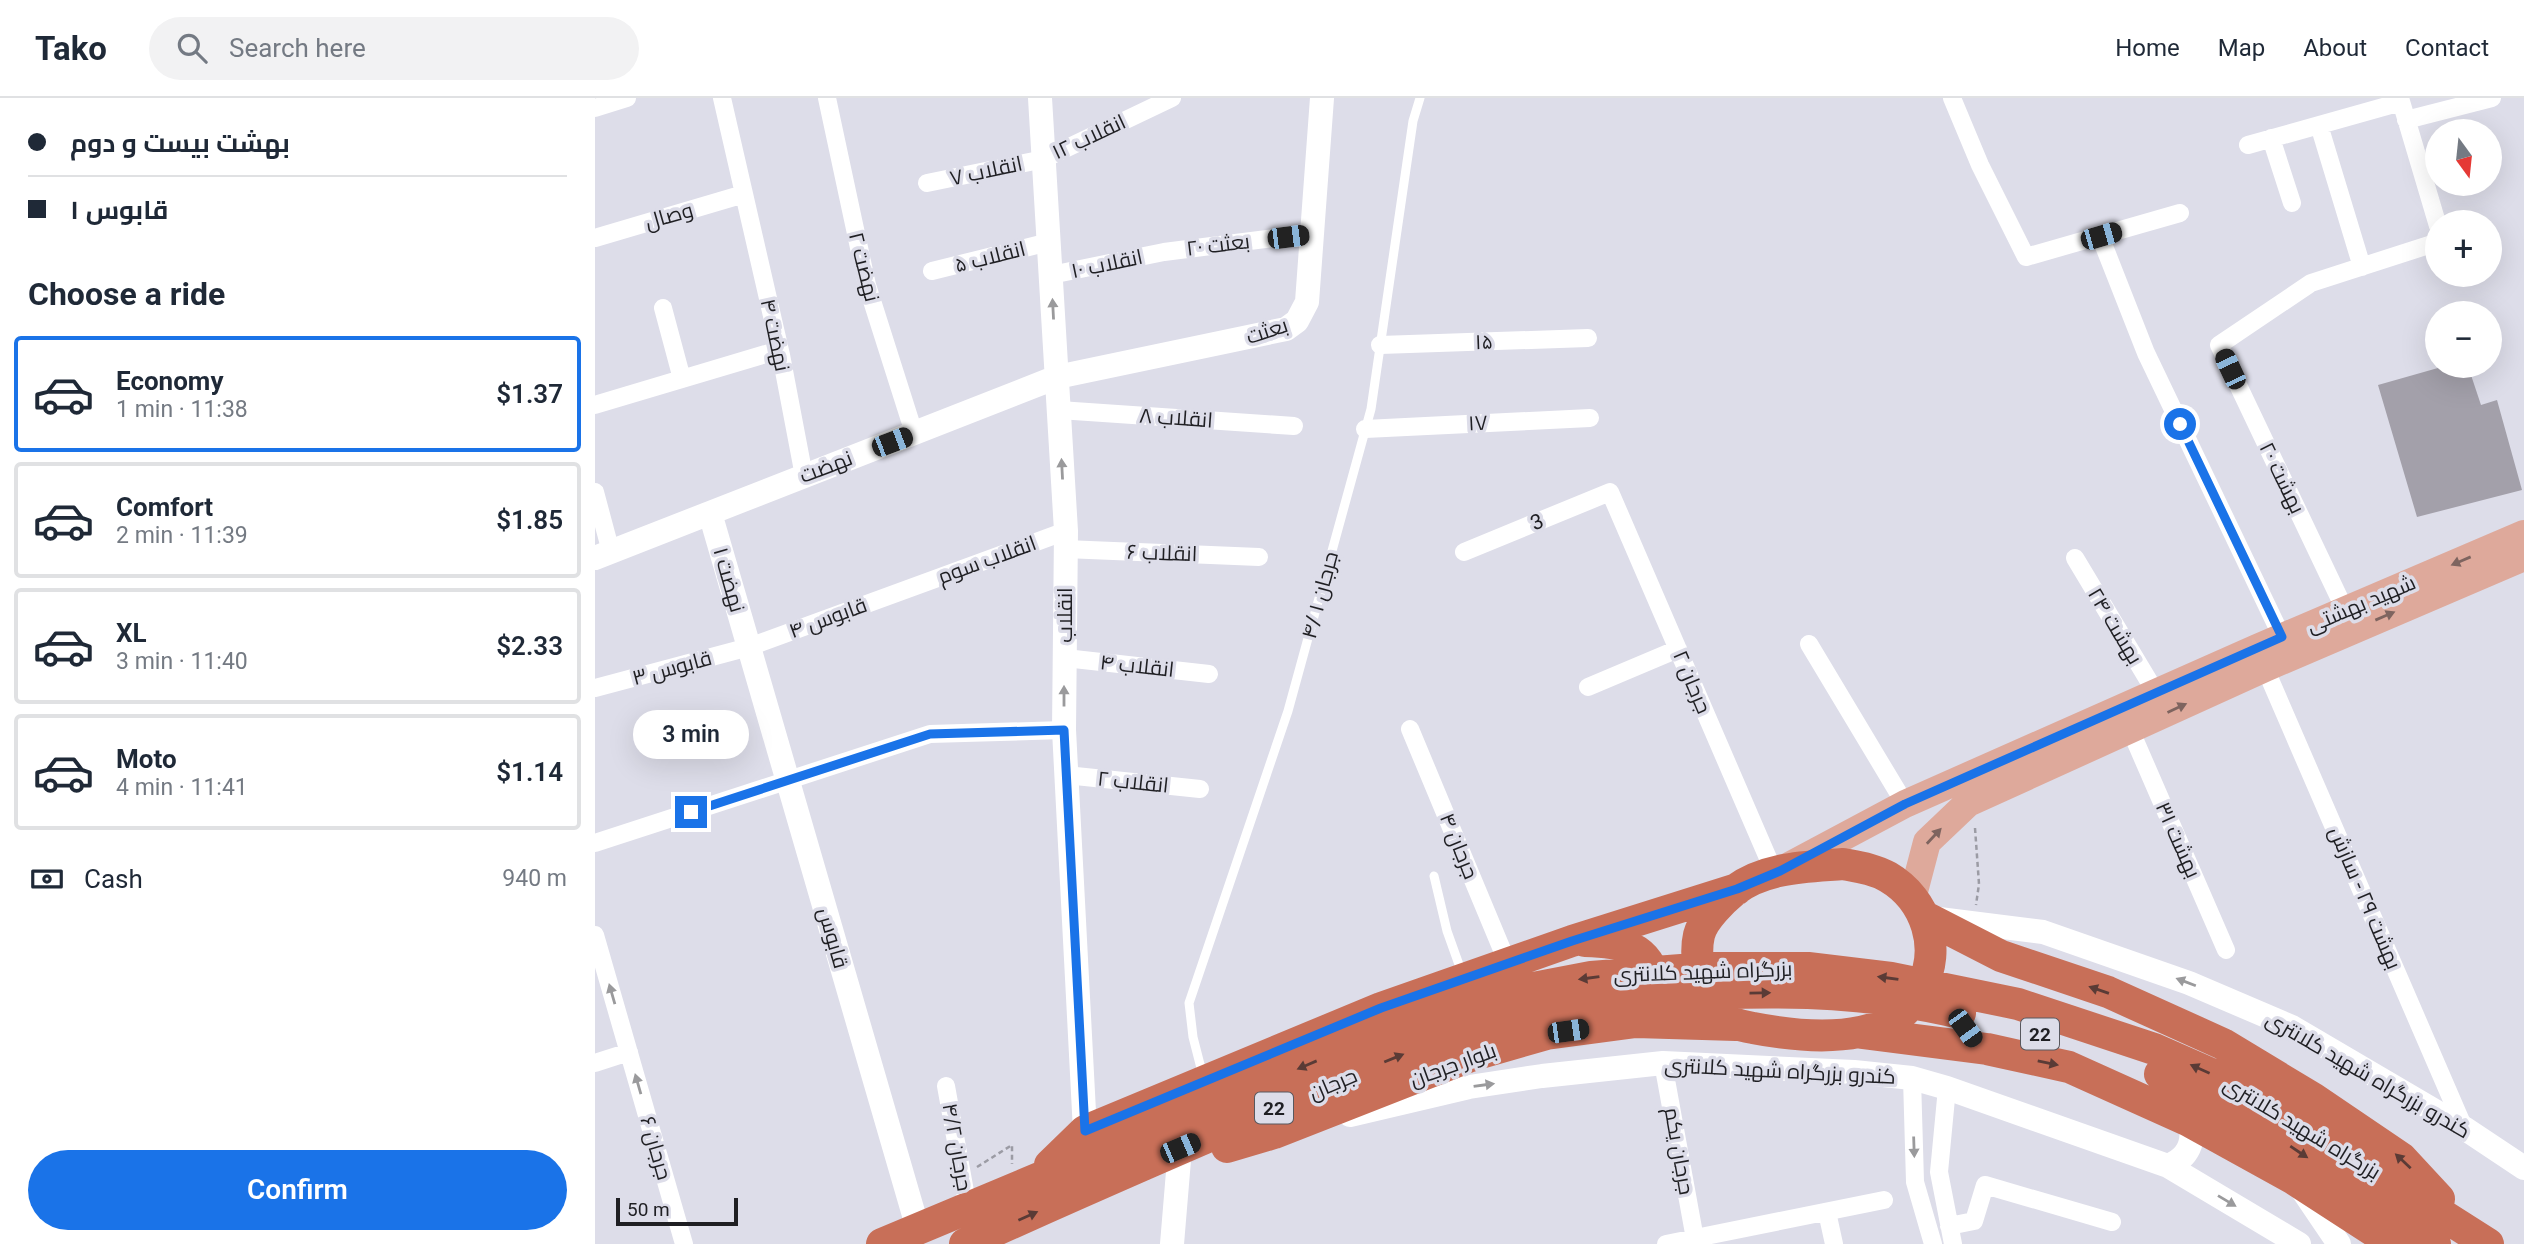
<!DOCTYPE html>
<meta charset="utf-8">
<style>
:root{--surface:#fff;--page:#f2f2f3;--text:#1f2937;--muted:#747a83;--line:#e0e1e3;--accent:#1a73e8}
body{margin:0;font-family:Roboto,Cairo,sans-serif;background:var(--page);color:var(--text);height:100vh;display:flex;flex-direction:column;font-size:26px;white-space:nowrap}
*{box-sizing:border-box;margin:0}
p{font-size:23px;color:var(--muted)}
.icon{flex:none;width:38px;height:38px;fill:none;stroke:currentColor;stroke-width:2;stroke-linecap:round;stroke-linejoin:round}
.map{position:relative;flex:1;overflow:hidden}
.panel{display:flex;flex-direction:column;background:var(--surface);width:595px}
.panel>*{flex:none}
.hud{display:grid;align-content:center;height:154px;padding:0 28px;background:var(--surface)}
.needle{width:46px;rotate:165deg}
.controls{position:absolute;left:1830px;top:21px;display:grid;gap:14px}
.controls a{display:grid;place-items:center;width:77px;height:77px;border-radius:50%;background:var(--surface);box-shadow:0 7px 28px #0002;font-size:35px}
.scale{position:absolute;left:21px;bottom:18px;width:122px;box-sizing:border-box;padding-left:7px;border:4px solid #1f1f23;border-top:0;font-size:19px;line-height:24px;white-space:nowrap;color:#1f1f23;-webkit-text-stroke:5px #dddde9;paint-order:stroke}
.end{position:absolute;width:32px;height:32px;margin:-16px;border:9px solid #1a73e8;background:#fff;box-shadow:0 0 0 4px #fff}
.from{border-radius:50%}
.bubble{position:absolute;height:49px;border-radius:24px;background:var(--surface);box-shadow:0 7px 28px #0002;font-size:23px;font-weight:600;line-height:49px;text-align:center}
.car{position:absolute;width:21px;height:42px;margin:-21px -10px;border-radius:9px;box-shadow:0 0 5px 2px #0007;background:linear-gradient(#222 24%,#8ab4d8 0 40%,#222 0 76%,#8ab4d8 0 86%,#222 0)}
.hud b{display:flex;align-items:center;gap:24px;height:66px;font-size:26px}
.hud b+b{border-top:2px solid var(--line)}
.hud i{width:18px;height:18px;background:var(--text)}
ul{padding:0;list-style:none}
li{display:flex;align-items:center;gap:21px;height:116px;margin:0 14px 10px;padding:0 14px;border:4px solid var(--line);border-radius:7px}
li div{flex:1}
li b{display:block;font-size:26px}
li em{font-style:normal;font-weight:600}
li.selected{border-color:var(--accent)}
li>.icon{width:63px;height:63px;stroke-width:1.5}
h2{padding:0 28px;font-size:32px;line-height:84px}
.pay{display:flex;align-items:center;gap:18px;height:77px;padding:0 28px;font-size:26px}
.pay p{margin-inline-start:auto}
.primary-button{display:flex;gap:14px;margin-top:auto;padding:14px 28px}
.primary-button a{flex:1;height:80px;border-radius:42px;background:var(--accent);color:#fff;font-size:28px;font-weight:600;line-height:80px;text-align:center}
header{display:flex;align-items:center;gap:42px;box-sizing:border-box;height:98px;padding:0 35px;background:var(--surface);border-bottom:2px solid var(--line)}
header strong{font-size:33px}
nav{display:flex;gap:38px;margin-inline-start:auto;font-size:24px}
.search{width:490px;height:63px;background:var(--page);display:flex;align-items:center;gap:18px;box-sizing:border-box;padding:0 24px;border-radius:38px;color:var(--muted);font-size:26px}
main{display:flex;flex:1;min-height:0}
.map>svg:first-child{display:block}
.building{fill:#a3a0aa}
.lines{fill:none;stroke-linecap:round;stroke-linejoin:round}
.path{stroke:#9b9ba4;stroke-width:2.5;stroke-dasharray:5 3.5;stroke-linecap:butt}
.lane{stroke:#fff;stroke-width:9}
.street{stroke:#fff;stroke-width:18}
.secondary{stroke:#fff;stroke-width:24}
.primary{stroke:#dea99b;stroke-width:28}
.highway{stroke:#c86f58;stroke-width:32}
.oneway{fill:#9a9a9c}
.oneway2{fill:#7e645f}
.oneway3{fill:#5a3b36}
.route{stroke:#1a73e8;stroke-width:9}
.labels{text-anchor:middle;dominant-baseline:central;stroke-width:7;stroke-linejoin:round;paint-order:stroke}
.shield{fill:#dddde9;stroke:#58585e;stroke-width:2}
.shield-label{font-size:19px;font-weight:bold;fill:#1f1f23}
.street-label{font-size:21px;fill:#1f1f23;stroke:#dddde9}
</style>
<header>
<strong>Tako</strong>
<div class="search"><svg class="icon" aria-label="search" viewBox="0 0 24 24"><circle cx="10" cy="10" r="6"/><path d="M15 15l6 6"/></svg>Search here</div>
<nav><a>Home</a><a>Map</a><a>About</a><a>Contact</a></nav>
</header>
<main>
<section class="panel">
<div class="hud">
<b><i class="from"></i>بهشت بیست و دوم</b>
<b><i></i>۱ قابوس</b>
</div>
<h2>Choose a ride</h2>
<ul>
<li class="selected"><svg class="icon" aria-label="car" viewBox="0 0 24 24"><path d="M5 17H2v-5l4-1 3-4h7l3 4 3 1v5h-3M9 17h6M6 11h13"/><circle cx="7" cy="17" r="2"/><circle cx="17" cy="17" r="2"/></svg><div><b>Economy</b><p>1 min · 11:38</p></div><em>$1.37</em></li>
<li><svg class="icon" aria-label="car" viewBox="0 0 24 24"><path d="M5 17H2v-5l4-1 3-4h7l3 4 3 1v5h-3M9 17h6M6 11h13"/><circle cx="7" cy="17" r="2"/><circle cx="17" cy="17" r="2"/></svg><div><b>Comfort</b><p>2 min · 11:39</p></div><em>$1.85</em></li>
<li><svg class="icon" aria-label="car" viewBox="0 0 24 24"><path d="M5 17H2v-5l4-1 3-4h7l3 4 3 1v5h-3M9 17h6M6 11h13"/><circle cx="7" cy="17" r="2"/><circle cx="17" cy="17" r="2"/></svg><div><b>XL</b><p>3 min · 11:40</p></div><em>$2.33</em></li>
<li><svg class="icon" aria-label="car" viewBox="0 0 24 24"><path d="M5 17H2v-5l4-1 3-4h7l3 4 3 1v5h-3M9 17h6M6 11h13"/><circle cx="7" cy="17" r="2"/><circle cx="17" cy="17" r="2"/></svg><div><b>Moto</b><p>4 min · 11:41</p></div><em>$1.14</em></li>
</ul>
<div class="pay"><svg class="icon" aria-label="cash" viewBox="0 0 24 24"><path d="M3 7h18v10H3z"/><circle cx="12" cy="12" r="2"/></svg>Cash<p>940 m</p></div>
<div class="primary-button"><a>Confirm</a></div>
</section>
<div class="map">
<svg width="1929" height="1146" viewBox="0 0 1929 1146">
<rect width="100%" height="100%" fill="#dddde9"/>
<path class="building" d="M1850,268H1873L1886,307L1902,302L1927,392L1822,419L1783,287Z"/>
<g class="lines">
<path class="path" d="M1380,730L1384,786L1381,807
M382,1069L417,1047V1066"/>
<path class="lane" d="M839,778L852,833L867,875
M608,978L598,939L594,905L693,613L776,311L818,23L825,0"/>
<path class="street" d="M127,0L186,257L209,378
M232,0L272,187L319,335
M1357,0L1385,67L1431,159L1585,115
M1805,0L1843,128
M0,10L32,0
M1811,22L1897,0
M1724,27L1767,169
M1676,40L1697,105
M1653,47L1806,4
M332,85L449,61L577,0
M1505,138L1551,255L1687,539
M0,140L149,96
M337,173L454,144
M456,177L569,154L718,135
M68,210L87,281
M785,247L993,240
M0,307L184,252
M464,312L699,328
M770,331L995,320
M0,394L16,454
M470,451L664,459
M869,454L1015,394L1179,774
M1480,460L1561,595
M1750,512L1624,247L1716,185L1843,144
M1214,546L1310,706
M470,560L614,576
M1670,570L1869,1030
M993,589L1083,551
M0,590L154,549L471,433
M815,631L913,866
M1535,631L1631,852
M471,677L605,691
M0,745L335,636L469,632
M0,837L89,1146
M0,965L34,954
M1068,965L1100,1141
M1317,980L1320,1084L1338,1146
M351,988L373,1110
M1352,990L1344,1074L1358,1146
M1232,1114L1239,1146
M1354,1128L1379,1123L1390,1087L1517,1124
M1071,1146L1289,1102"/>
<path class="secondary" d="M445,0L471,433L469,632L490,1033
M115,415L323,1131
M0,460L462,279L691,231L702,223L712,204L727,0
M1344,821L1448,834L1594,885L1697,929L1869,1030L1929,1070
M755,1017L874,989L947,978L1068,965L1259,974L1317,980L1352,990L1573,1068L1704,1146
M1573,1068C1593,1060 1601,1044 1594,1023
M1704,1087L1744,1146
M577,1146L585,1050"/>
<path class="primary" d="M1192,769L1310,706L1662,550L1929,436
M1317,801L1332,744L1373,705L1670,570L1929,459"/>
<path class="highway" d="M1248,766C1264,769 1279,771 1293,779C1332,802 1347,851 1326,890C1319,904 1309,916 1294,924C1255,944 1199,938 1158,930C1146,928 1133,925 1123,917C1106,903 1099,858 1104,837C1108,821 1128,802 1140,792C1170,769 1212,769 1248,766Z
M1330,819L1406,858L1513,894L1628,946L1719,1001L1806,1060L1844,1101
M990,843C1026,844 1055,847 1061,888
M1267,935L1392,951L1474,969L1594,1023L1699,1081L1799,1146
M1565,976L1658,1023L1840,1146
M632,1049L679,1035L878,957L951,936L1041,924L1141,927
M455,1067L490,1033L786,910L977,843L1142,791
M287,1146L798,932L907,896L996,879L1112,870H1213L1296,880L1423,906L1559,951L1618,977L1670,1004L1893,1146
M370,1146C477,1098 583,1051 690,1006C759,977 827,947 898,927C951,912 1005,905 1060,900C1161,891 1265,891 1365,915"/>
</g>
<defs><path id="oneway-solid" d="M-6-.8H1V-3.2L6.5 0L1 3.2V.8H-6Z" transform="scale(1.75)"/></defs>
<g class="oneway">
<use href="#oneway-solid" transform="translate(458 211) rotate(-93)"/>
<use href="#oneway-solid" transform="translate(467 371) rotate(-93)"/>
<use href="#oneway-solid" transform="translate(469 598) rotate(-90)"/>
<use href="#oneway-solid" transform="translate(1591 884) rotate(-159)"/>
<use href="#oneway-solid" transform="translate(17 896) rotate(-106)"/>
<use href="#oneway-solid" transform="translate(43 986) rotate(-106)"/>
<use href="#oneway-solid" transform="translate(889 987) rotate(-8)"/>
<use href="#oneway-solid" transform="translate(1319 1049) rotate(88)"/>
<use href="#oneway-solid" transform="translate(1632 1103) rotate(31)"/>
</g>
<g class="oneway2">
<use href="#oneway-solid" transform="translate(1866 463) rotate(157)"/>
<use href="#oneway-solid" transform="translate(1790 518) rotate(-23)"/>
<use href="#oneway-solid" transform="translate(1582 610) rotate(-25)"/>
<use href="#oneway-solid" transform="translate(1339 738) rotate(-47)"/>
</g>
<g class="oneway3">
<use href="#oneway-solid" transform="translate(994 880) rotate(172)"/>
<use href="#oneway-solid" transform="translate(1293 880) rotate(-172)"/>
<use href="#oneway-solid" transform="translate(1504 892) rotate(-161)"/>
<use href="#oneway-solid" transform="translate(1165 895) rotate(-1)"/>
<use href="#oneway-solid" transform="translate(799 960) rotate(-22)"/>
<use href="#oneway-solid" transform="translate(1453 965) rotate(12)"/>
<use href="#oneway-solid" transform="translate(712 967) rotate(157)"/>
<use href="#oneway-solid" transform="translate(1605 971) rotate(-156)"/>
<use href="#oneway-solid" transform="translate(1704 1054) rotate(34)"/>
<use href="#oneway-solid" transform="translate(1808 1063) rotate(-137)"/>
<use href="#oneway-solid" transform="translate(433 1118) rotate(-24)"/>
</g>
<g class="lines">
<path class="route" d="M96,714L335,636L469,632L490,1033L786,910L977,843L1142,791L1185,773L1310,706L1687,539L1585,326"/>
</g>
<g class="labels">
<g class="shield">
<rect x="1426" y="920.5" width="38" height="31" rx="5"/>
<rect x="660" y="994.5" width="38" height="31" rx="5"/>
</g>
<g class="shield-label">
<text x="1445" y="936">22</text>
<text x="679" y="1010">22</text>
</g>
<g class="street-label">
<text transform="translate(494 39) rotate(-25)">۱۲ انقلاب</text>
<text transform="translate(391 73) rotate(-12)">۷ انقلاب</text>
<text transform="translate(74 118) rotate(-16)">وصال</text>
<text transform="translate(623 147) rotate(-7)">۲۰ بعثت</text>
<text transform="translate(395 159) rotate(-14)">۵ انقلاب</text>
<text transform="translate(512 166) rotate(-12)">۱۰ انقلاب</text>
<text transform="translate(269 169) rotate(76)">۲ نهضت</text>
<text transform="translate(672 233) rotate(-18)">بعثت</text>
<text transform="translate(180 237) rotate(78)">۴ نهضت</text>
<text transform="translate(889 244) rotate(-2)">۱۵</text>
<text transform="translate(581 320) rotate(4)">۸ انقلاب</text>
<text transform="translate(883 325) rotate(-3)">۱۷</text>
<text transform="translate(231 369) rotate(-21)">نهضت</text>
<text transform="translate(1687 380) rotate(64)">بهشت ۲۰</text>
<text transform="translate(942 424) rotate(-23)">3</text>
<text transform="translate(567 455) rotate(2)">۶ انقلاب</text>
<text transform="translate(392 462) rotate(-20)">انقلاب سوم</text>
<text transform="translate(134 482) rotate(74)">۱ نهضت</text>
<text transform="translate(725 497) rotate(-75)">جرجان ۱ /۴</text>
<text transform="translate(1766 506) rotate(-23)">شهید بهشتی</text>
<text transform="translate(470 517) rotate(-90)">انقلاب</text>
<text transform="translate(233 520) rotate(-20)">۴ قابوس</text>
<text transform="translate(1520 528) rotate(59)">بهشت ۲۴</text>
<text transform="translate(542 568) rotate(6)">۴ انقلاب</text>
<text transform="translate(77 570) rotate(-15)">۳ قابوس</text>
<text transform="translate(1097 584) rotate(67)">جرجان ۲</text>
<text transform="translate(538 684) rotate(6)">۲ انقلاب</text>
<text transform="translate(1583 742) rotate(66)">بهشت ۳۱</text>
<text transform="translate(864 748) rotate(68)">۴ جرجان</text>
<text transform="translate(1770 800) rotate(67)">بهشت ۲۹ - سازش</text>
<text transform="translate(238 840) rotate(74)">قابوس</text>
<text transform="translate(1108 874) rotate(-2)">بزرگراه شهید کلانتری</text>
<text transform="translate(858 967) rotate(-20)">بلوار جرجان</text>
<text transform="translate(1185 973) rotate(3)">کندرو بزرگراه شهید کلانتری</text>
<text transform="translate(1773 977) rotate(30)">کندرو بزرگراه شهید کلانتری</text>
<text transform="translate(738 986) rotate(-23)">جرجان</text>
<text transform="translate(1707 1030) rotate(31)">بزرگراه شهید کلانتری</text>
<text transform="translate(362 1049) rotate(80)">۴/۲ جرجان</text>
<text transform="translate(61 1050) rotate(74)">جرجان ۶</text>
<text transform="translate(1084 1053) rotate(80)">جرجان یکم</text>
</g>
</g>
</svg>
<div class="controls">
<a><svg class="needle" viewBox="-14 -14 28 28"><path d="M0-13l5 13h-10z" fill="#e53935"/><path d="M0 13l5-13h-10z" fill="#747a83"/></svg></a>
<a>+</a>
<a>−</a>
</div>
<div class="scale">50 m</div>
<i class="end from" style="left:1585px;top:326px"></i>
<i class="end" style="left:96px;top:714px"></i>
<div class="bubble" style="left:38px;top:612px;width:116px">3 min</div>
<i class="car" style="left:1506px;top:138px;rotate:74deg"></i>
<i class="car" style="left:693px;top:139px;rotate:83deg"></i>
<i class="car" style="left:1635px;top:271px;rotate:335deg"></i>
<i class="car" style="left:297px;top:344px;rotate:69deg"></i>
<i class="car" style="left:1370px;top:930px;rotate:144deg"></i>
<i class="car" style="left:973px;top:933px;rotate:82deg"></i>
<i class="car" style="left:585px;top:1050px;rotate:67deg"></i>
</div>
</main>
